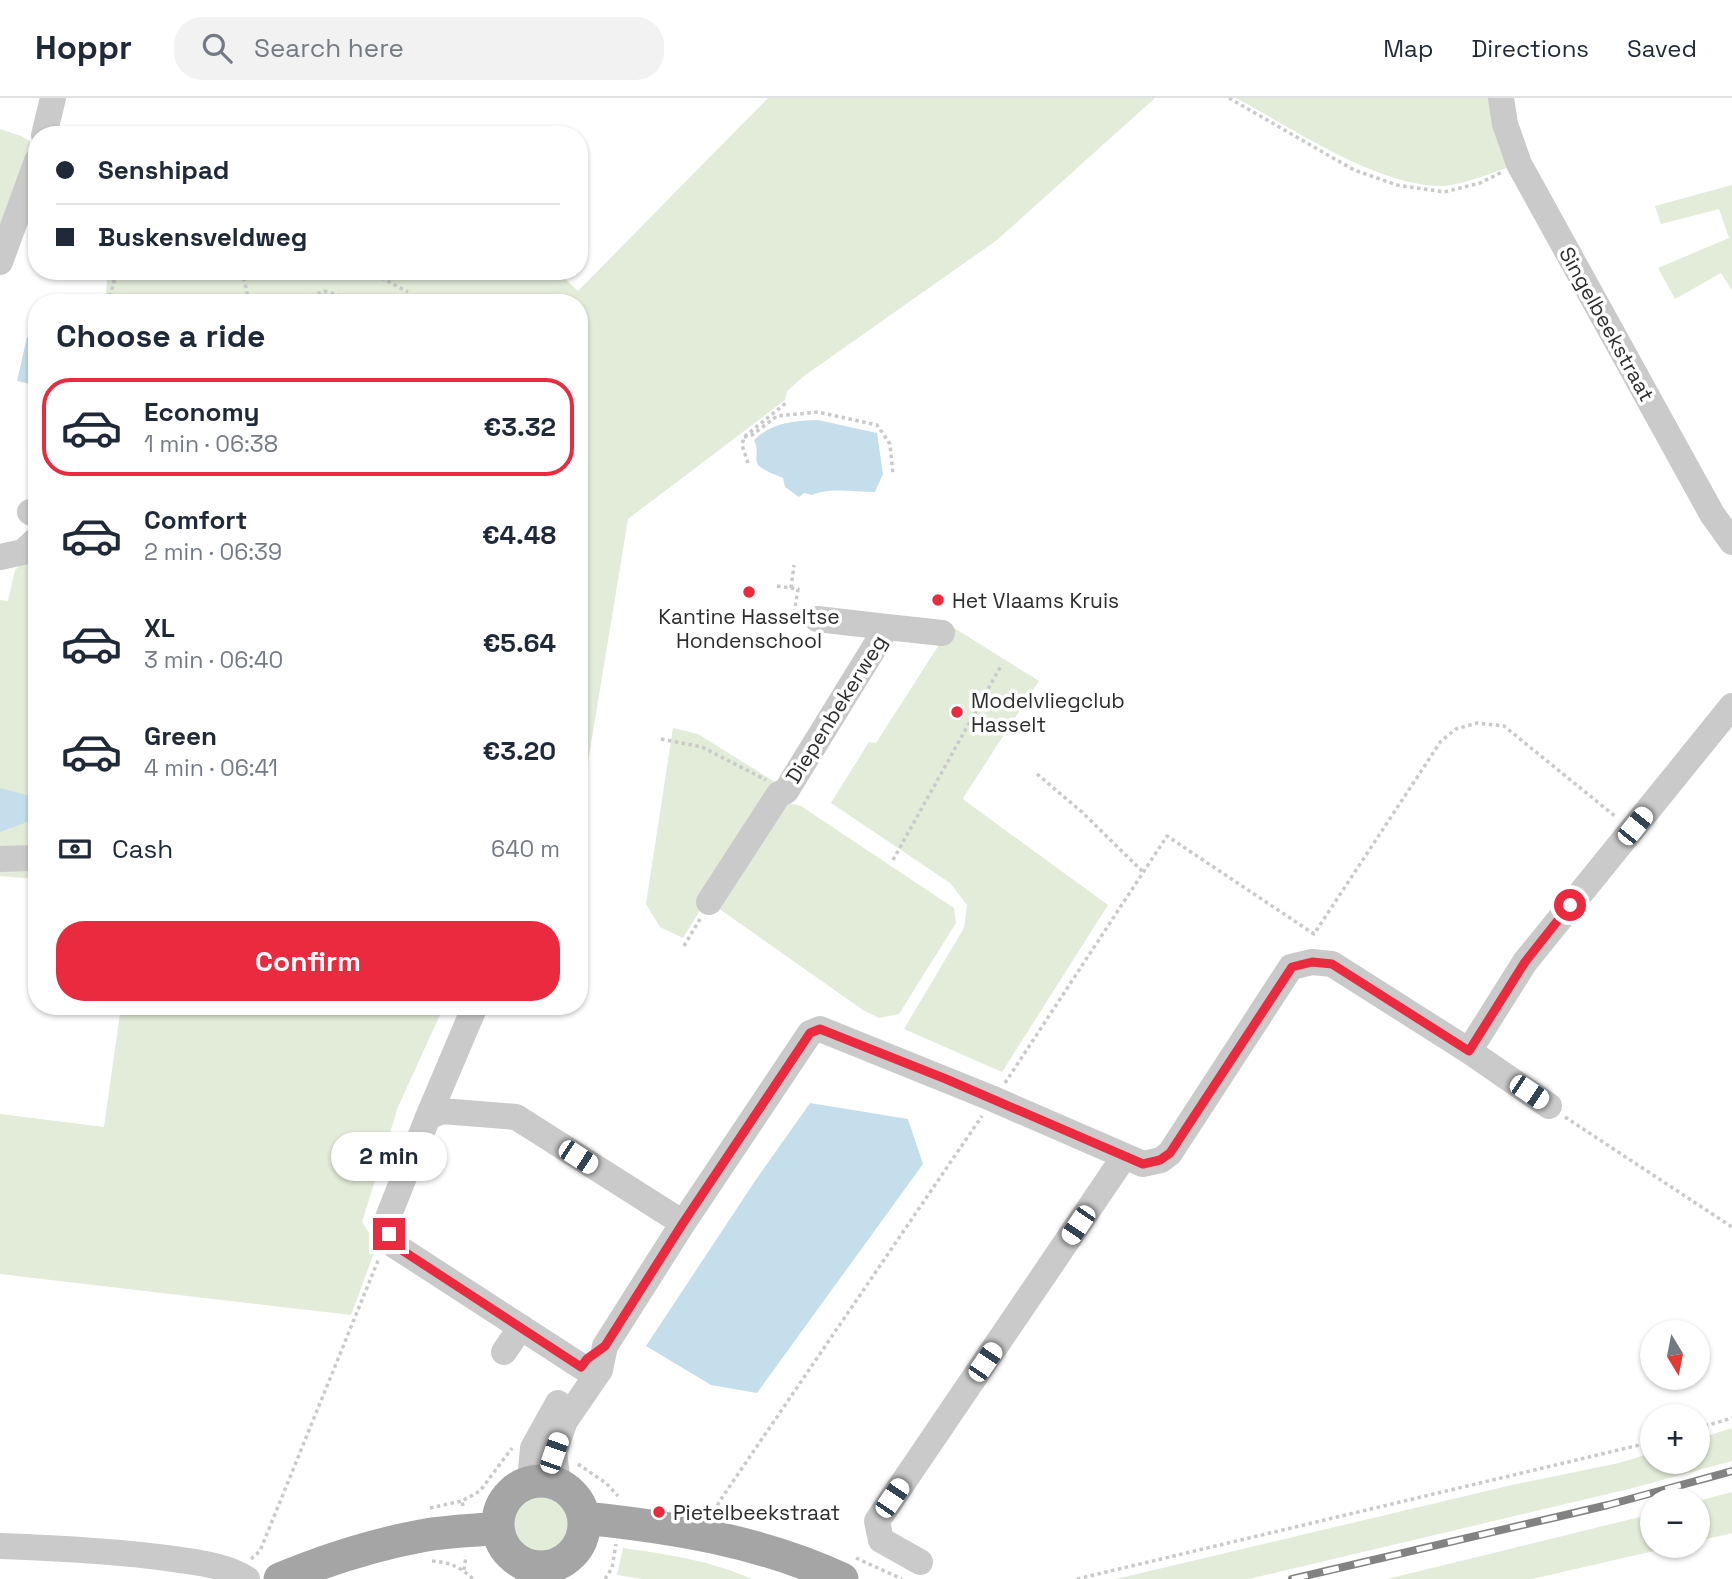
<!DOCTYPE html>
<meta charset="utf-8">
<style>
:root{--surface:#fff;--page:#f2f2f3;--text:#1f2937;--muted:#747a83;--line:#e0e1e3;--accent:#e92a3f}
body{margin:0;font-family:"Space Grotesk",sans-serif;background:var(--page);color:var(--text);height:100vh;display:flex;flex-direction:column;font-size:26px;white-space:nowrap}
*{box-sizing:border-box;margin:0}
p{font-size:23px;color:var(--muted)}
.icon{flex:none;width:38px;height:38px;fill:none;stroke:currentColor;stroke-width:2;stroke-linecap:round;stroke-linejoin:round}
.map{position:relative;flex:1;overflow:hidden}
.details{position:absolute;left:28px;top:196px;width:560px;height:721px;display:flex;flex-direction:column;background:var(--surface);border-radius:28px;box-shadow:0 2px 5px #0004}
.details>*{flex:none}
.banner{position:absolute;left:28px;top:28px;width:560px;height:154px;border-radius:28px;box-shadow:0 2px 5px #0004;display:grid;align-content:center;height:154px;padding:0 28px;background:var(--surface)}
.needle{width:46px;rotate:170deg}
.fabs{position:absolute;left:1640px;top:1222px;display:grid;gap:14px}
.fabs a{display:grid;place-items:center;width:70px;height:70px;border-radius:50%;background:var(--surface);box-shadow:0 2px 5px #0004;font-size:35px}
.end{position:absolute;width:32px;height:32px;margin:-16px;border:9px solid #e92a3f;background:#fff;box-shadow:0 0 0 4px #fff}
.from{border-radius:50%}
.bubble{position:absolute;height:49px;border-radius:24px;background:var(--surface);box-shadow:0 2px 5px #0004;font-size:23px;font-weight:700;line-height:49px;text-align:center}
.car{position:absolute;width:21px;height:42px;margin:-21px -10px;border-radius:9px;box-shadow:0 0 5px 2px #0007;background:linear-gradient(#fff 24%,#345 0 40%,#fff 0 76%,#345 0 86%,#fff 0)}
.banner b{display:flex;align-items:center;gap:24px;height:66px;font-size:26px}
.banner b+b{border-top:2px solid var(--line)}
.banner i{width:18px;height:18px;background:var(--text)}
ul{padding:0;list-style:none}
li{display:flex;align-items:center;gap:21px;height:98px;margin:0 14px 10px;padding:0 14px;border:4px solid transparent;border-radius:28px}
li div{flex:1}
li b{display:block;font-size:26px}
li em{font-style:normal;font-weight:700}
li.current{border-color:var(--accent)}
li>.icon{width:63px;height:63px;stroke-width:1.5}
h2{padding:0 28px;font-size:32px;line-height:84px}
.pay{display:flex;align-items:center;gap:18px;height:77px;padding:0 28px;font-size:26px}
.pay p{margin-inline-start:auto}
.action{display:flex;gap:14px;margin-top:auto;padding:14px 28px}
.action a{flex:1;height:80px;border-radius:28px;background:var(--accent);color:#fff;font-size:28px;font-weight:700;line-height:80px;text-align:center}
header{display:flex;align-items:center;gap:42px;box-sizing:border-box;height:98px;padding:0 35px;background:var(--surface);border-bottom:2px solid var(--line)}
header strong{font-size:33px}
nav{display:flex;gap:38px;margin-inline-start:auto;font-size:24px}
.search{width:490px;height:63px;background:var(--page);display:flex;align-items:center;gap:18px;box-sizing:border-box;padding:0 24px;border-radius:28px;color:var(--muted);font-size:26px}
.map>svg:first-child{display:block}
.green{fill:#e3ebd9}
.water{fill:#c5deeb}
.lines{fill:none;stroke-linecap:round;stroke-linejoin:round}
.path{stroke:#cacaca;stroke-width:3.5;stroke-dasharray:3.5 3.5;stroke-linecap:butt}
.minor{stroke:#cacaca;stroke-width:26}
.major{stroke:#a5a5a5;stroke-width:33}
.rail-casing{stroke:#828282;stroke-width:8}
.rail{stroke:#fff;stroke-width:5;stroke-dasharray:16;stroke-linecap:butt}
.route{stroke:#e92a3f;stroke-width:9}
.poi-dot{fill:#e92a3f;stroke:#fff;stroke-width:2.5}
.labels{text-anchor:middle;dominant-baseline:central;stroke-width:7;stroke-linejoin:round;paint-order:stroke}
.street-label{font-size:21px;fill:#2d2d2d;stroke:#fff}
.poi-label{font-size:21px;fill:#2d2d2d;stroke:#fff;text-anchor:start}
</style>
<header>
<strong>Hoppr</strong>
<div class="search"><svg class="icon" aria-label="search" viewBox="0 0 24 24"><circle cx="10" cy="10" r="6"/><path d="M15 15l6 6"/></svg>Search here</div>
<nav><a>Map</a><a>Directions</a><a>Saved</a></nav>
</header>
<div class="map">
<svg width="1732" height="1481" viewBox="0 0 1732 1481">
<rect width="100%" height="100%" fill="#fff"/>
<path class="green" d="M768,0H1155L997,142L804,278L787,293L785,302L628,421L579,719V205H105L108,173H557L578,193Z
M1236,0H1493L1513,68C1489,75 1461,89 1436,88C1370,84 1294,31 1236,0Z
M0,31L21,38L36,47L0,147Z
M1732,87V192L1721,175L1675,201L1658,170L1729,140L1719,111L1661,126L1655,108Z
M37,451V781L0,778V502L8,503L15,472Z
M951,528L1039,583L963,700L964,702L1108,807L1002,974L904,931L964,830L967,807L950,785L831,705L869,644L876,645Z
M673,630L698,636L778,686L683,840L660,829L646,806Z
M786,704L801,708L954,810L956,825L899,916L879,920L863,912L718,810Z
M121,908H444L398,1009L362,1124L377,1147L351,1217L0,1176V1016L104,1029Z
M1732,1330V1363L1633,1390L1249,1481H1116L1512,1387L1619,1365L1652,1355V1363H1698V1341Z
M1732,1394V1435L1698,1443V1403Z
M512 1426a28 28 0 1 1 56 0a28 28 0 1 1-56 0Z
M1652,1416V1447H1680L1532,1481H1387Z
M623,1450C666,1456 712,1463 752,1481H643L617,1477Z"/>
<path class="water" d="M27,239L37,241V257L30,286L17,283Z
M818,322L877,335L883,376L875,394C854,394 830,389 812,397L804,395L799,399L785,389L783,380C777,377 760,372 757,365C755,358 759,352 754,342C773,324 793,323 818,322Z
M0,690L37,700V724L30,723L0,734Z
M810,1005L908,1021L923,1066L757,1295L711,1287L646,1248L755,1083Z"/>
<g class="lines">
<path class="path" d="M1229,0L1354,72L1397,87L1444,94L1480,85L1502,74
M242,173L249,203L252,205
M369,173L408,194
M107,205L114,185L113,173
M308,205L312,198L324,193L348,200L350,205
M744,339L752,337L777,318L818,314L877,327L890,346L893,377
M748,365L742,347L744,339L787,304
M579,452L583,484
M777,488L798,491L793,523
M791,490L794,467
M710,527L720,517L731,516L797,523
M579,584L585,605L579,651
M661,641L702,649L766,682
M1037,676L1082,714L1143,774
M893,762L1002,566
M684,848L700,821
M1005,985L1167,738L1314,836L1441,643L1456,631L1477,625L1504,628L1616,719
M1565,1019L1732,1129
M1698,1330L1732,1320
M578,1366L606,1385L618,1398
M463,1408L462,1403L480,1393L512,1350
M430,1410L462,1403
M715,1414L719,1404L982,1018
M856,1460L902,1481
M251,1461L260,1453L379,1160
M432,1463C449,1464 461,1469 473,1481
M464,1472L466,1458
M605,1481L612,1470L616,1446
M1077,1481L1652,1344"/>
<path class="minor" d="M1501,0L1505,26L1519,66L1712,416L1732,444
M44,37L53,0
M0,164L37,63
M30,414L37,418
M0,459L23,454L37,441
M887,529L942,535
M0,761L32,760L37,757
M709,804L779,696L786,693L887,529L817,521
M1469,953L1525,864L1732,608
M428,1019L475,908
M504,1254L521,1229
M596,1278L394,1147L385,1127L428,1019L442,1013L516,1019L683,1125
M530,1383L533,1350L558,1305
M558,1385L554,1355L560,1337L565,1323L600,1272L605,1248L683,1125L810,935L820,931L991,1000L1143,1066L1161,1062L1170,1055L1291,869L1312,864L1332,866L1469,953L1549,1008
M0,1448C58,1450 116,1453 174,1461C199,1465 225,1467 247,1481
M920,1464L881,1442L877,1423L1124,1059
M523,1465L529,1481
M551,1481L556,1467"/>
<path class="major" d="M498 1426a43 43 0 1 1 86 0a43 43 0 1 1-86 0Z
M584,1420C672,1429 760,1443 842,1481
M280,1481C326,1462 372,1447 421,1438C446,1433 472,1433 498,1430"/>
<g class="rail-casing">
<path id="rail" d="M1292,1481L1608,1407L1732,1373"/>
</g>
<use href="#rail" class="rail"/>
</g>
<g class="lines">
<path class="route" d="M389,1136L394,1147L581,1269L587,1261L605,1248L683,1125L810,935L820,931L946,981L1143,1066L1160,1062L1170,1055L1292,869L1312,864L1332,866L1469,953L1525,864L1570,807"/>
</g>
<g class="poi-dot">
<circle cx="749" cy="494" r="7"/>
<circle cx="938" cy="502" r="7"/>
<circle cx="957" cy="614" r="7"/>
<circle cx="659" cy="1414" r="7"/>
</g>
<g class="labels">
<g class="street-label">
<text transform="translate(1607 226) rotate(61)">Singelbeekstraat</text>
<text transform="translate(836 611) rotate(-58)">Diepenbekerweg</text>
</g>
<g class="poi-label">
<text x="952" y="502">Het Vlaams Kruis</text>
<text x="749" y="518" text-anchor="middle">Kantine Hasseltse<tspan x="749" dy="24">Hondenschool</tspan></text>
<text x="971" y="602">Modelvliegclub<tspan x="971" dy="24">Hasselt</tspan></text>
<text x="673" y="1414">Pietelbeekstraat</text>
</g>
</g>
</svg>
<div class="fabs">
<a><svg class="needle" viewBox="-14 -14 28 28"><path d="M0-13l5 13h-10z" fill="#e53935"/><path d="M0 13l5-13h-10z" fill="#747a83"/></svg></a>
<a>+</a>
<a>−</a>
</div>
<i class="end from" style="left:1570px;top:807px"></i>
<i class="end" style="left:389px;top:1136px"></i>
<div class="bubble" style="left:331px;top:1034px;width:116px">2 min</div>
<i class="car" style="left:1635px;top:728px;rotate:39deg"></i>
<i class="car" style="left:1529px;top:994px;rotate:124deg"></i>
<i class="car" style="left:578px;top:1059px;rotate:123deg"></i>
<i class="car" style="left:1078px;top:1127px;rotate:214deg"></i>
<i class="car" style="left:985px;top:1264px;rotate:34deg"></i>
<i class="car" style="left:554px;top:1355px;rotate:19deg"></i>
<i class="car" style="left:892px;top:1400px;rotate:34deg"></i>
<div class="banner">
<b><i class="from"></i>Senshipad</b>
<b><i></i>Buskensveldweg</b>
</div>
<section class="details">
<h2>Choose a ride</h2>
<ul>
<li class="current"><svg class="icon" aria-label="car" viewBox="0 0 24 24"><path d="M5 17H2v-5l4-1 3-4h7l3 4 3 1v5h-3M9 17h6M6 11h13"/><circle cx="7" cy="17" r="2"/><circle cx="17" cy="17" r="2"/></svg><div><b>Economy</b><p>1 min · 06:38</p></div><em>€3.32</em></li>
<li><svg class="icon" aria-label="car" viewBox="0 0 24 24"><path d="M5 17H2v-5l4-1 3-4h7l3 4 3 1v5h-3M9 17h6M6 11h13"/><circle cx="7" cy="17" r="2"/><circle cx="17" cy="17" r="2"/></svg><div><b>Comfort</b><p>2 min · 06:39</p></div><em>€4.48</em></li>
<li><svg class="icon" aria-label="car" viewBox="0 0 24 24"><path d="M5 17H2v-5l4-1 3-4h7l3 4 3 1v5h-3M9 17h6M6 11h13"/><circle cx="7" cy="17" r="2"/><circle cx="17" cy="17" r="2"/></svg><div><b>XL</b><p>3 min · 06:40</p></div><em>€5.64</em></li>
<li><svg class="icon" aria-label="car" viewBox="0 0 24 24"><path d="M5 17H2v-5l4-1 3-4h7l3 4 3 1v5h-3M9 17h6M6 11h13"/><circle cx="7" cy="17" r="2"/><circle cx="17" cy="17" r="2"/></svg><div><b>Green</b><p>4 min · 06:41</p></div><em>€3.20</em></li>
</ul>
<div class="pay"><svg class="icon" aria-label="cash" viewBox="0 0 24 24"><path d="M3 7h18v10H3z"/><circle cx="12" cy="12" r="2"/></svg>Cash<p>640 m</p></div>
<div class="action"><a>Confirm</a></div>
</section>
</div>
